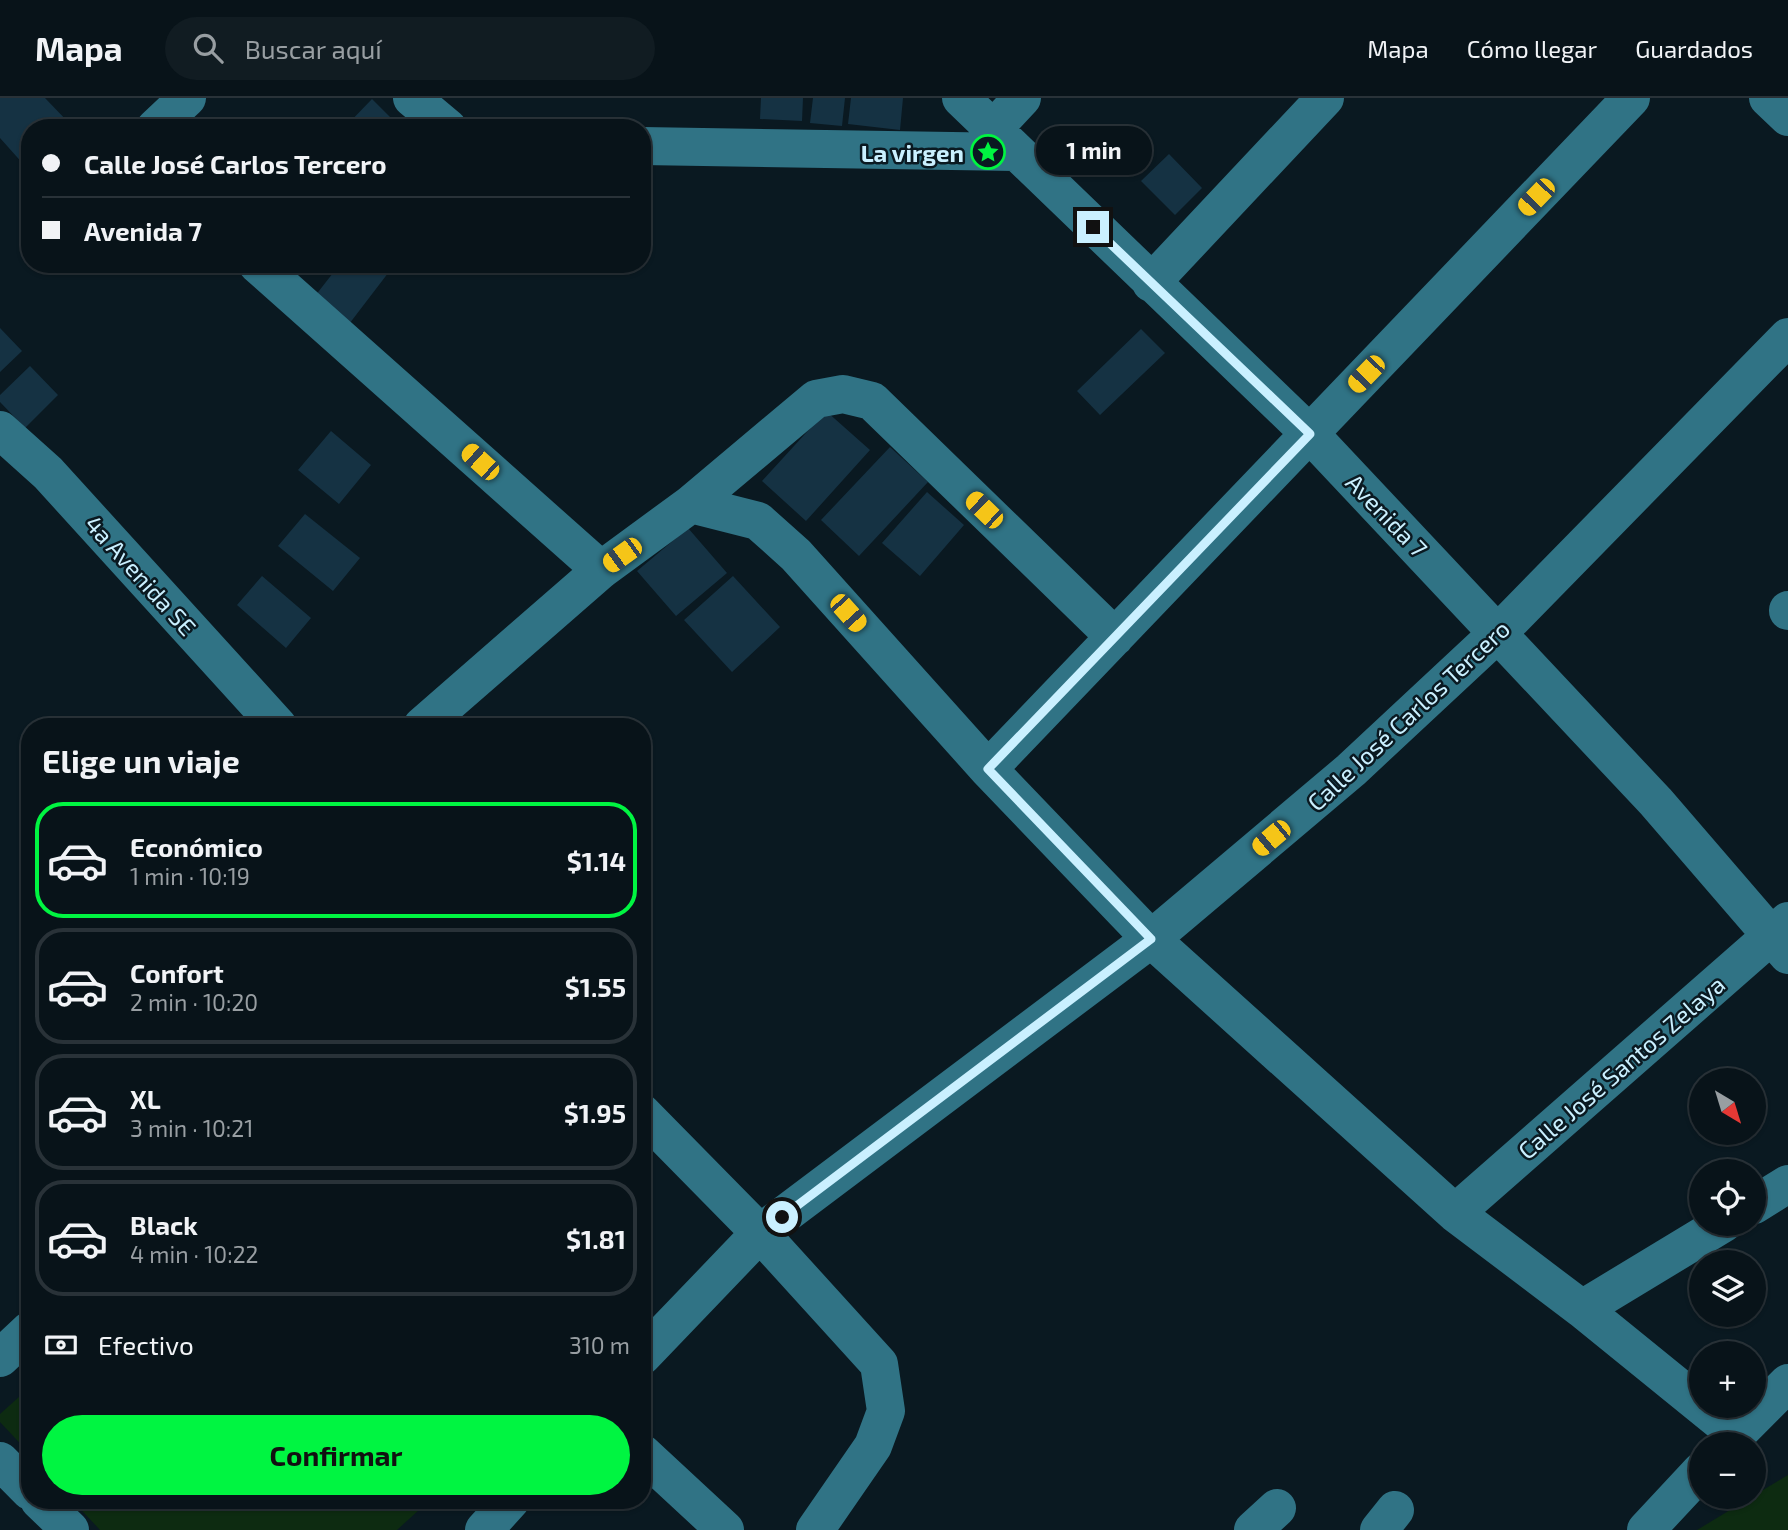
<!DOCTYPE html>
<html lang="es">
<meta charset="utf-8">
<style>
:root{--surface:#081319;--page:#111c22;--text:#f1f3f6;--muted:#989ea2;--line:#293238;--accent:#00f541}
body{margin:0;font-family:"Exo 2",sans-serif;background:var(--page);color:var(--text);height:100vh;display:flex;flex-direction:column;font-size:26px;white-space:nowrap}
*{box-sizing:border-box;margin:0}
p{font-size:23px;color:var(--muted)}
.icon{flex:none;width:38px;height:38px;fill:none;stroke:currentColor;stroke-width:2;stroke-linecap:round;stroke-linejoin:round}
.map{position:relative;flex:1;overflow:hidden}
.panel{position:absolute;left:21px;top:620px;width:630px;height:791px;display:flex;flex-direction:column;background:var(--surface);border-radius:28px;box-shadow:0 2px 5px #0004,0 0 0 2px var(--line)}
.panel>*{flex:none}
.hud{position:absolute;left:21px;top:21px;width:630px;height:154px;border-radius:28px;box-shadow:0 2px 5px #0004,0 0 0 2px var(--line);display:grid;align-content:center;height:154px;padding:0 21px;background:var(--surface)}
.needle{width:46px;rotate:142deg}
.controls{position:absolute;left:1689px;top:970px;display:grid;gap:14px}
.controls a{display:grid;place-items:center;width:77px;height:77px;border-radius:50%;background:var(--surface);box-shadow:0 2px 5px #0004,0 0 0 2px var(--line);font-size:35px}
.end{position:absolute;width:32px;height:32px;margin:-16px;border:9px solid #caf0ff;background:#111;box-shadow:0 0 0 4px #111}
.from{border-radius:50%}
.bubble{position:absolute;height:49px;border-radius:24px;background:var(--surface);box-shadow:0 2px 5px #0004,0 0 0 2px var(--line);font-size:23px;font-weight:700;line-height:49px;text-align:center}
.car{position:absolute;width:21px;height:42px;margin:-21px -10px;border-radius:9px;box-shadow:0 0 5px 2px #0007;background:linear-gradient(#f5c518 24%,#345 0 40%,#f5c518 0 76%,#345 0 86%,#f5c518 0)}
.hud b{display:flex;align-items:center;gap:24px;height:66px;font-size:26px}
.hud b+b{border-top:2px solid var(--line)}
.hud i{width:18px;height:18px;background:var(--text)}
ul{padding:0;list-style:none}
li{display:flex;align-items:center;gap:21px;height:116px;margin:0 14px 10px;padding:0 7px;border:4px solid var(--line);border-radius:28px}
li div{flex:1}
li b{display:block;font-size:26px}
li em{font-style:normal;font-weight:700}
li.selected{border-color:var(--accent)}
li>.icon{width:63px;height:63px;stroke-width:1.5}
h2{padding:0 21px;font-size:32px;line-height:84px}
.pay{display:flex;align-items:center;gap:18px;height:77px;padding:0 21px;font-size:26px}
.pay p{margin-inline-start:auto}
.button{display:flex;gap:14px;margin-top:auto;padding:14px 21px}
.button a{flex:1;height:80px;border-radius:42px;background:var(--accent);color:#111;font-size:28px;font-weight:700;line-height:80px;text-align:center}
header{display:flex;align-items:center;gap:42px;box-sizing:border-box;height:98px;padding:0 35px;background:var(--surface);border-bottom:2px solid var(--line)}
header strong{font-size:33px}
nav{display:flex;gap:38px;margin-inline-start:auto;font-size:24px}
.search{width:490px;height:63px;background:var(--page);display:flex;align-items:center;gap:18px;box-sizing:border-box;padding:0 24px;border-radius:38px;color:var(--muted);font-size:26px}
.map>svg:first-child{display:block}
.green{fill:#0d2b11}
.building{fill:#153243}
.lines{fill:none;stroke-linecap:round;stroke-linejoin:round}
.minor{stroke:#307385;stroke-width:38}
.route{stroke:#caf0ff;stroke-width:9}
.labels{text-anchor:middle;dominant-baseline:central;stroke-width:5;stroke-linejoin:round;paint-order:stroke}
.poi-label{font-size:24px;font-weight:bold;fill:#caf0ff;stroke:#0a1921;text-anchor:end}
.street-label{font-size:24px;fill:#caf0ff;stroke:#0a1921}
</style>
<header>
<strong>Mapa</strong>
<div class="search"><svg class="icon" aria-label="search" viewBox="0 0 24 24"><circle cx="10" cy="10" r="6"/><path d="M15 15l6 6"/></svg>Buscar aquí</div>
<nav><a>Mapa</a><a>Cómo llegar</a><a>Guardados</a></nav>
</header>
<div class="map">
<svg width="1788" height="1432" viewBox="0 0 1788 1432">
<rect width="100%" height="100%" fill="#0a1921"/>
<path class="green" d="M30,1289V1356L0,1324V1316Z
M1788,1377V1432H1697Z
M72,1402H430L397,1432H100Z"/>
<path class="building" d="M0,0H45L70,26L66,30H30V64L25,68L0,40Z
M761,0H803L802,23L760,21Z
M813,0H845L842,28L810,25Z
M851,0H903L900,32L848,26Z
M372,1L401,30H344Z
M1169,56L1202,90L1175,117L1141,83Z
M340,166H395L343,234L308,207Z
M0,230L22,253L0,274Z
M1141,231L1165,255L1100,317L1077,293Z
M30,268L58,297L25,330L0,304V297Z
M826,313L870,352L806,423L762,383Z
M331,333L371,367L339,406L298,372Z
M890,349L928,384L859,458L821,422Z
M927,394L964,427L920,478L882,445Z
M305,416L360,460L333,493L278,448Z
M688,430L727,475L676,518L637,473Z
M262,478L311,520L286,550L237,507Z
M733,478L780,529L732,574L684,522Z"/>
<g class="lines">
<path class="minor" d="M412,0L448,30
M961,0L1310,336L1656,704L1788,857
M1768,0L1788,19
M155,30L187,0
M992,32L1022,0
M642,48L1015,54
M257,166L601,472
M1151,185L1325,0
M0,332L48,375L278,628
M691,406L816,301L843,296L872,303L1115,539
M1788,512V513
M422,628L601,472L691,406L758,423L796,457L988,671L1151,841L1455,1115L1582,1211L1736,1336
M988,671L1631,0
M642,1015L760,1135L879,1266L886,1313L873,1348L815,1432
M1754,1107L1788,1086
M1455,1115L1788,823
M1582,1211L1724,1125
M642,1258L760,1135L1151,841L1351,672L1499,534L1788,239
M0,1260L30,1232
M1727,1346L1788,1285
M642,1355L725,1432
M0,1363L30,1393
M39,1402L70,1432
M484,1432L511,1402
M1253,1432L1277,1410
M1379,1432L1395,1412
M1646,1432L1701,1373"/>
</g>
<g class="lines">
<path class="route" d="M782,1119L1151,841L988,671L1310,336L1093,129"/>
</g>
<defs>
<g id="sight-ring" transform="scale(1.75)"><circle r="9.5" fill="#0a1921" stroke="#00f541" stroke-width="1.5"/><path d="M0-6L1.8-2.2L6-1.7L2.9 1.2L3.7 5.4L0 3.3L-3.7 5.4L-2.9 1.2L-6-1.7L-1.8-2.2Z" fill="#00f541"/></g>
</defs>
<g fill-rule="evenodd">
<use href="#sight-ring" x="988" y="54"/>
</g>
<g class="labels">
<g class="poi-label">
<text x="964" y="54">La virgen</text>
</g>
<g class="street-label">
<text transform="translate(1387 417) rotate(46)">Avenida 7</text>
<text transform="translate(141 477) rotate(48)">4a Avenida SE</text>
<text transform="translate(1408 617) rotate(-43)">Calle José Carlos Tercero</text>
<text transform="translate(1621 969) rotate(-41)">Calle José Santos Zelaya</text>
</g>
</g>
</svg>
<div class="controls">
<a><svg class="needle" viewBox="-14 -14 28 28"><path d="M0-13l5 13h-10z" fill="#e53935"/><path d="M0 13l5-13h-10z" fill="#989ea2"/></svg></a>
<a><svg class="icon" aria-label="locate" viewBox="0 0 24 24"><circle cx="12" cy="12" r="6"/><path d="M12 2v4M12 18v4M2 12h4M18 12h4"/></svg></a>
<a><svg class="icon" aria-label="layers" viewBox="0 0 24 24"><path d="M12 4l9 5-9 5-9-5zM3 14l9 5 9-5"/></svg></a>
<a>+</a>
<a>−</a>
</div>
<i class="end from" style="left:782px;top:1119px"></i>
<i class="end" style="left:1093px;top:129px"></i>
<div class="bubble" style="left:1036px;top:28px;width:116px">1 min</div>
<i class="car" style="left:1536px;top:99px;rotate:224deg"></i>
<i class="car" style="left:1366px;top:276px;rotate:224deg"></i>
<i class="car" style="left:480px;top:364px;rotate:312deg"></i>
<i class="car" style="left:984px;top:412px;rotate:314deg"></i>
<i class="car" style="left:622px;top:457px;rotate:234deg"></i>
<i class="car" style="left:848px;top:515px;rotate:138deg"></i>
<i class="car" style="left:1271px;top:740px;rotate:230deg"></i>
<div class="hud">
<b><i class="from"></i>Calle José Carlos Tercero</b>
<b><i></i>Avenida 7</b>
</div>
<section class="panel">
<h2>Elige un viaje</h2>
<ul>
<li class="selected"><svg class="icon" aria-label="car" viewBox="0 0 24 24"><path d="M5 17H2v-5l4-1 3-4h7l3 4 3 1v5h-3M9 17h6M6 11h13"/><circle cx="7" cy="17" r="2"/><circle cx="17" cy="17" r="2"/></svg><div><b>Económico</b><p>1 min · 10:19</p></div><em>$1.14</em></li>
<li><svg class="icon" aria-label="car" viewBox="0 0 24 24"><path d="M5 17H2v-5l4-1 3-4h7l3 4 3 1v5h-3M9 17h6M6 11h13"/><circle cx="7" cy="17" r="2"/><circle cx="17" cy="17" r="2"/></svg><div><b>Confort</b><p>2 min · 10:20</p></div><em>$1.55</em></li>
<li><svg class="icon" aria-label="car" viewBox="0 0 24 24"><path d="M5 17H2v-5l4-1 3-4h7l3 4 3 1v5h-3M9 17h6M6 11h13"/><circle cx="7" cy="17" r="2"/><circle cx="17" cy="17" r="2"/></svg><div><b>XL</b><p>3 min · 10:21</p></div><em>$1.95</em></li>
<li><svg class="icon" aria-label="car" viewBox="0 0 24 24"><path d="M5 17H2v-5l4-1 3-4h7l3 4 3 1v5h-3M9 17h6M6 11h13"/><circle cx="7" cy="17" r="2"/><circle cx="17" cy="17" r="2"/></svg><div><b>Black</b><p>4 min · 10:22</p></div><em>$1.81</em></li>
</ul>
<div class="pay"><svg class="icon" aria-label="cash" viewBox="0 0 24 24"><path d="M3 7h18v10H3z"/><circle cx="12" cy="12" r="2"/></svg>Efectivo<p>310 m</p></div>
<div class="button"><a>Confirmar</a></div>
</section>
</div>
